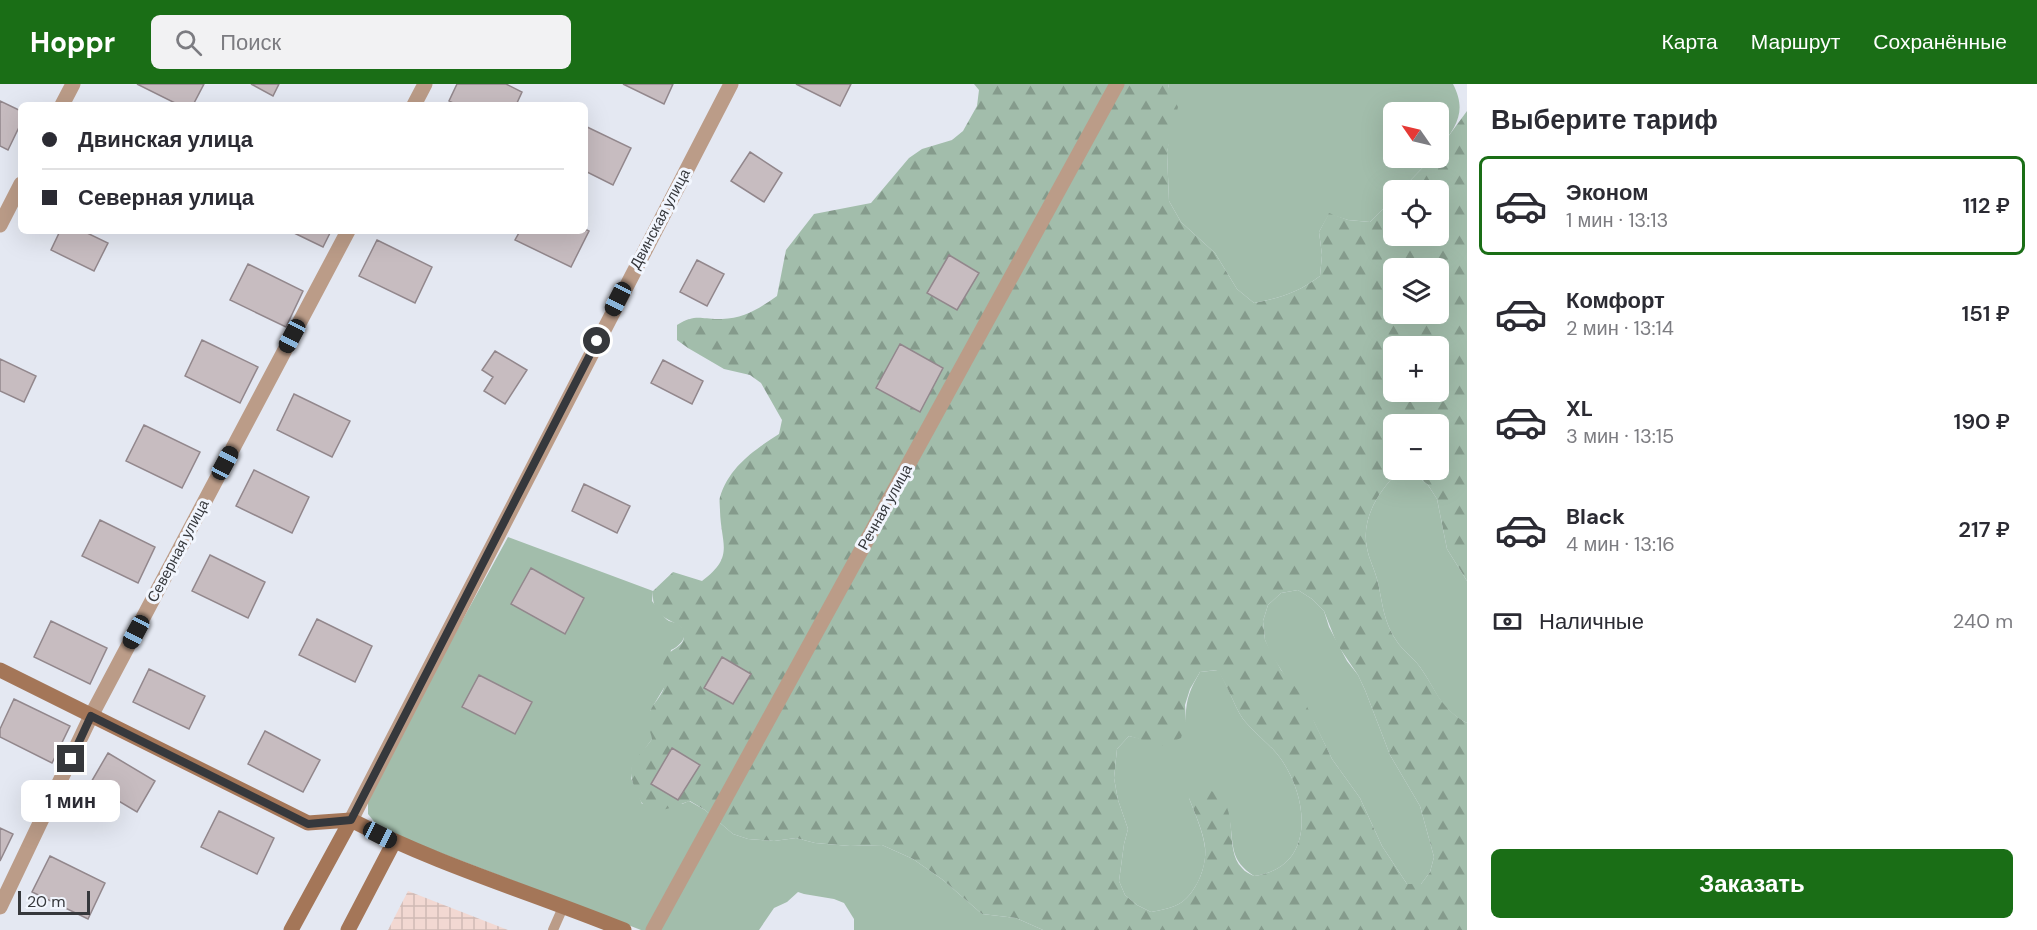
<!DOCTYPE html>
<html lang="ru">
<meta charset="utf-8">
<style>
:root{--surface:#fff;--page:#f2f2f3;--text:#2b2b33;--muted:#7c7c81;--line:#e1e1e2;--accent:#1a6e16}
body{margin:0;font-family:"DM Sans",sans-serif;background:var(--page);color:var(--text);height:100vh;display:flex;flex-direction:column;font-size:22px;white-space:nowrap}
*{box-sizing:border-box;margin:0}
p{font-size:20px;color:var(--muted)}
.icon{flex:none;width:33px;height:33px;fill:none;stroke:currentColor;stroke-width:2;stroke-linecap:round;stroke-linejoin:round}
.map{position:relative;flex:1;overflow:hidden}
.details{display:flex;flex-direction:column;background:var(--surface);width:570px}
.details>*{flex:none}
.top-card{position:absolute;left:18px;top:18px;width:570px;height:132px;border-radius:9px;box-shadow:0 6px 24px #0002;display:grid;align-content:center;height:132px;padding:0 24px;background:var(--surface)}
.needle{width:39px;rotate:304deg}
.tools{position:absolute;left:1383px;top:18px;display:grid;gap:12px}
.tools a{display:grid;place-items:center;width:66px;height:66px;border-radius:9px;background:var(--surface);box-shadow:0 6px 24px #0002;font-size:30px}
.scale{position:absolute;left:18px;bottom:15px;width:72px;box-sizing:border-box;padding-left:6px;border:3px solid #36383c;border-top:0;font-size:16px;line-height:21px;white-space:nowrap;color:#36383c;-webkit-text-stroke:4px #f2f6fe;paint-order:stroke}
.end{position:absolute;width:27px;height:27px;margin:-14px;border:8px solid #36383c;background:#fff;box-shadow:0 0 0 3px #fff}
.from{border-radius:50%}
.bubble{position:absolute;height:42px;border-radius:9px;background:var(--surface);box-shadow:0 6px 24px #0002;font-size:20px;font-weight:600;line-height:42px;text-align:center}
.car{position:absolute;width:18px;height:36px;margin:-18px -9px;border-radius:8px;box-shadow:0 0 4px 2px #0007;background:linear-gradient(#222 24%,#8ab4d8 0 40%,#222 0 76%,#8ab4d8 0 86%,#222 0)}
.top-card b{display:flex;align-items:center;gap:21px;height:57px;font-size:22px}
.top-card b+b{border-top:2px solid var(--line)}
.top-card i{width:15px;height:15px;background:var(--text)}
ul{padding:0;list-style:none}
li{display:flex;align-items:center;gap:18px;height:99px;margin:0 12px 9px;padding:0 12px;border:3px solid transparent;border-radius:9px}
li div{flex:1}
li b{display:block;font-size:22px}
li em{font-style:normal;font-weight:600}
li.active{border-color:var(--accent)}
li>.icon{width:54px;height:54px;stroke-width:1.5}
h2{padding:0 24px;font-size:27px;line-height:72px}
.pay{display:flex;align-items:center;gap:15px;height:66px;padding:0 24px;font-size:22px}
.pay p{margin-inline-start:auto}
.button{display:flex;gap:12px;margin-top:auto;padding:12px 24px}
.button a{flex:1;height:69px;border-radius:9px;background:var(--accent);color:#fff;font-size:24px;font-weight:600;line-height:69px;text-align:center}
header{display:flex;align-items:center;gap:36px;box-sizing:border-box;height:84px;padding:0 30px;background:var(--accent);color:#fff}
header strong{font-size:28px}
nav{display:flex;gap:33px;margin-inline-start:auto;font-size:21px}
.search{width:420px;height:54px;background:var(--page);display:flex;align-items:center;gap:15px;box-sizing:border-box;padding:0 21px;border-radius:9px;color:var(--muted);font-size:22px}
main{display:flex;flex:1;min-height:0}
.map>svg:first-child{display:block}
.industrial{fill:url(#industrial-grid)}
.green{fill:#a2bdab}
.forest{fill:url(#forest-firs);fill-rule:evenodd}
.building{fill:#c7bcc0;stroke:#92878c;stroke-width:1.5}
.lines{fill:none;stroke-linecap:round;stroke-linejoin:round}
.lane{stroke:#bb9c88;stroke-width:10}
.street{stroke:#bb9c88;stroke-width:15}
.secondary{stroke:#a47658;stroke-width:15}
.route{stroke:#36383c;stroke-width:8}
.labels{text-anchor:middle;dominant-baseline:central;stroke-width:6;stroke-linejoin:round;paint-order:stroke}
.street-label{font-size:15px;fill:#36383c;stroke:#f2f6fe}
</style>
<header>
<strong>Hoppr</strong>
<div class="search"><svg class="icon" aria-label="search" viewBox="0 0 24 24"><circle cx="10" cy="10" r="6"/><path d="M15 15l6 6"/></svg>Поиск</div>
<nav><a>Карта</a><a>Маршрут</a><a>Сохранённые</a></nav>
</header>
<main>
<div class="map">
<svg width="1467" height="846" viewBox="0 0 1467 846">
<defs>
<pattern id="industrial-grid" width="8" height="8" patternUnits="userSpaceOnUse" patternTransform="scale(1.5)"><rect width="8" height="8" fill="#f2d8d2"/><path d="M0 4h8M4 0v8" fill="none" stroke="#d0bab5"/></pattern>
<pattern id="forest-firs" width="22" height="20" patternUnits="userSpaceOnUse" patternTransform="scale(1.5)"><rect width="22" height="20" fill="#a2bdab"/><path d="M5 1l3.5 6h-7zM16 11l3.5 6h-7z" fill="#859b8c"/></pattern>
</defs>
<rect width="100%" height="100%" fill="#e4e8f2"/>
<path class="industrial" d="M408,807L508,846H388Z"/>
<path class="green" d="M1169,0H1453C1467,27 1457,42 1439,65L1438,28H1394V74H1432L1401,106H1394L1393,115L1370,138L1348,136L1329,130L1319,148L1322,171L1320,192C1297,209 1283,213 1254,219L1237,205L1215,169L1181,138L1169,117L1167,68L1171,45L1168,4Z
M1396,390H1415L1428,401L1437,415L1447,465L1467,497V639C1439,624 1437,607 1420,583C1414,574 1402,566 1396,556C1382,534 1383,518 1377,495C1374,484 1369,475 1367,464C1361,436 1377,410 1396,390Z
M508,453L653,507L652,517C657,523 662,533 669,537C671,538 675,538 678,540C691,549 682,561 671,566L665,602L650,627L652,655L632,683L631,694L642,720H682L689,717L705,726L733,750L748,755L774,757L796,754L815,759L850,762L882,761L913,775L943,796L982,830L1016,834L1043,846H854V835L844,819L834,815L804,810L798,808L787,818L774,824L759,846H641L381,746L368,730V715L382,683Z
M1298,506L1312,515L1324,527L1329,543L1347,577L1358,591L1365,606L1390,671L1420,722L1434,773L1430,788L1421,800H1407L1382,762L1360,714L1332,675L1314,638L1271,570L1265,556L1263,537L1268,521L1281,509Z
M1218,586C1228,601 1233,620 1243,635C1254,649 1271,661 1281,675C1309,715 1316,784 1254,792C1230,776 1234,764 1230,738L1189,714C1195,730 1203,747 1205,764C1207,782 1197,807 1182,818C1174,824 1161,826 1151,828L1137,821L1125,811L1119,797L1124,760L1128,745L1118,716L1114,694L1117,665L1129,652L1146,656L1186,637C1185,617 1190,605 1200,588Z"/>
<path class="forest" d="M974,0H1169L1168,4L1178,23L1167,68L1169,117L1181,138L1215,169L1237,205L1254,219C1283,213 1297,209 1320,192L1322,171L1319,148L1329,129L1348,136L1370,138L1393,115L1394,152H1438V106H1401L1432,74H1438L1439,65L1467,27V497L1447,465L1437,415L1428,401L1415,390H1396C1377,410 1361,436 1367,464C1369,475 1374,484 1377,495C1383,518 1382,534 1396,556C1402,566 1414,574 1420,583C1437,607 1440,624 1467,639V846H1043L1016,834L982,830L943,796L913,775L882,761L850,762L815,759L796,754L774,757L748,755L733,750L705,726L690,717C665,725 647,738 635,706C633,698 629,690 632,682C636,673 646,664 652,655C651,649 648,643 648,637C647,624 661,615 664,603C667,595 661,585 664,576C668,565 684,564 684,552C685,533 650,542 653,507L673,488L702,497C735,472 721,461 720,427C720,422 719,417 720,413C729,383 754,366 779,350L782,336L761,299L750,291L724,285L688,264L677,256V241C697,229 701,236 722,235C744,235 760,224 777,212L786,166L814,130L871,119L909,74L922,65L952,56L963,47L977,22L979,6ZM1394,184H1438V230H1394ZM1394,262H1438V308H1394ZM1394,340H1438V386H1394ZM1298,506L1312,515L1324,527L1337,560L1358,591L1365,606L1390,671L1420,722L1434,773L1430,788L1421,800H1407L1382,762L1360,714L1332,675L1301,610L1281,586L1265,556L1263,537L1268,521L1281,509ZM1217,586C1228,601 1233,620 1243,635C1254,649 1271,661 1281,675C1309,715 1316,784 1254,792C1250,790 1245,788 1242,784C1223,765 1241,723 1214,708C1210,706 1204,705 1200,704L1189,714C1195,730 1203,747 1205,763C1207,782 1197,807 1182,818C1174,824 1161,826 1151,828L1137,821L1125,811L1119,797L1124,760L1128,745L1118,716L1114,694L1117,665L1129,652L1163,662L1181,654L1186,637L1185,621L1190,605L1200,588Z"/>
<path class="building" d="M137,0H204L193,21H179Z
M251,0H279L273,12Z
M457,0H506L522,8L516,21H457L449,17Z
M623,0H673L664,20Z
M796,0H851L840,22Z
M0,17L21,27V39L8,66L0,62Z
M585,42L631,64L613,101L585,87Z
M750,68L782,89L764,118L731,97Z
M585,145L589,147L571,183L515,156L520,147H585Z
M60,147H83L108,159L94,187L51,166Z
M290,147H331L323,163Z
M377,156L432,183L415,219L359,192Z
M949,171L979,189L957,226L927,209Z
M697,176L724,190L707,222L680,208Z
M248,180L303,207L286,243L230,216Z
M202,256L258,283L240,319L185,292Z
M900,260L943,284L920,328L876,304Z
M495,267L527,286L505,320L484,307L493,293L482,286Z
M0,275L36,292L24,318L0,307Z
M663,276L703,297L692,320L651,299Z
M294,310L350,337L332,373L277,346Z
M144,341L200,368L182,404L126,377Z
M254,386L309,413L292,449L236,422Z
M584,400L630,422L617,449L572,427Z
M100,436L155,463L138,499L82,472Z
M210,471L265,498L248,534L192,507Z
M531,484L584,514L565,550L511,520Z
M317,535L372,562L355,598L299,571Z
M51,537L107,564L90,600L34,573Z
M722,573L751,590L733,620L704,604Z
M149,585L205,612L189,645L133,618Z
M479,591L532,618L515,650L462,623Z
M14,615L70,642L52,679L0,653V645Z
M265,647L320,676L303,708L248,680Z
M672,664L700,681L678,716L651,700Z
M108,669L155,697L137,728L90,700Z
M219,727L274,754L257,790L201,763Z
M0,744L13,750L0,777Z
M50,772L105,799L88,835L32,808Z"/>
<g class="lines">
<path class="lane" d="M553,846L564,821"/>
<path class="street" d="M62,21L73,0
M414,21L425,0
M0,141L21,100
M351,736L731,0
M0,823L91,632L348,147
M653,846L1117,0"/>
<path class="secondary" d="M0,586L308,739L351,736
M351,736C438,781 533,809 624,846
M291,846L351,736
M348,846L394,758"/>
</g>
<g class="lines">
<path class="route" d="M71,675L91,632L308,740L351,736L597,257"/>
</g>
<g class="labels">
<g class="street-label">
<text transform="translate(660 135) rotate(-62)">Двинская улица</text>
<text transform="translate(885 423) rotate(-61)">Речная улица</text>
<text transform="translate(178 467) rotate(-62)">Северная улица</text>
</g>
</g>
</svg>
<div class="tools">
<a><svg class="needle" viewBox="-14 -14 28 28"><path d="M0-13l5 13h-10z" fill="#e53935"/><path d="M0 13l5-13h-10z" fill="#7c7c81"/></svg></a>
<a><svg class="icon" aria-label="locate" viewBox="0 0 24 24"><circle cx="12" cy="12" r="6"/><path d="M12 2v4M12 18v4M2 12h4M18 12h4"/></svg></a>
<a><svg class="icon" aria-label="layers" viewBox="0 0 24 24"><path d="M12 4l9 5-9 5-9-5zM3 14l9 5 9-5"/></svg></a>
<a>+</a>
<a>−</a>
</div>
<div class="scale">20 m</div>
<i class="end from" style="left:597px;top:257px"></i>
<i class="end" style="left:71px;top:675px"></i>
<div class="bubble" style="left:21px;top:696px;width:99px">1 мин</div>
<i class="car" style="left:618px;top:215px;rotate:207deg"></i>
<i class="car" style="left:292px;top:252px;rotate:208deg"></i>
<i class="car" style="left:225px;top:379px;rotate:28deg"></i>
<i class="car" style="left:136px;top:548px;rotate:208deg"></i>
<i class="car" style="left:380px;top:751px;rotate:117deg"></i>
<div class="top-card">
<b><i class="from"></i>Двинская улица</b>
<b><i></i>Северная улица</b>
</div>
</div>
<section class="details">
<h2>Выберите тариф</h2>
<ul>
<li class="active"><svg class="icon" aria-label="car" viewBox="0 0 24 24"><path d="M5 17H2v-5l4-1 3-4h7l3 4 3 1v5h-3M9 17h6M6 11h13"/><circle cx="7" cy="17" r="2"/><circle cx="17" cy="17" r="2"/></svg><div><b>Эконом</b><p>1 мин · 13:13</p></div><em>112 ₽</em></li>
<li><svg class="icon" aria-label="car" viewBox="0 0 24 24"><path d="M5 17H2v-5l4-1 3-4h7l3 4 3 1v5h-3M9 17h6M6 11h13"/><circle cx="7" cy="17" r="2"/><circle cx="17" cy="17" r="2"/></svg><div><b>Комфорт</b><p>2 мин · 13:14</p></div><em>151 ₽</em></li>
<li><svg class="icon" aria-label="car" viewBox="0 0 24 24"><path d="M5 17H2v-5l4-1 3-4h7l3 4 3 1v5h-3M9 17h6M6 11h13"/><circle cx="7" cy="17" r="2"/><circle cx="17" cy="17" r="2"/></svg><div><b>XL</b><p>3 мин · 13:15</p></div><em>190 ₽</em></li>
<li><svg class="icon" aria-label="car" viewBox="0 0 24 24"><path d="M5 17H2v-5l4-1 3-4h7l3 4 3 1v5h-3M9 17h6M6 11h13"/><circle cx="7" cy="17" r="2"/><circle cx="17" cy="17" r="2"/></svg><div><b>Black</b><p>4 мин · 13:16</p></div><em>217 ₽</em></li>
</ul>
<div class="pay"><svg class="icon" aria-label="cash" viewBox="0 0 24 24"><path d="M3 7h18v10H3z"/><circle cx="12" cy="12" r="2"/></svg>Наличные<p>240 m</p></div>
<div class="button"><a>Заказать</a></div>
</section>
</main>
